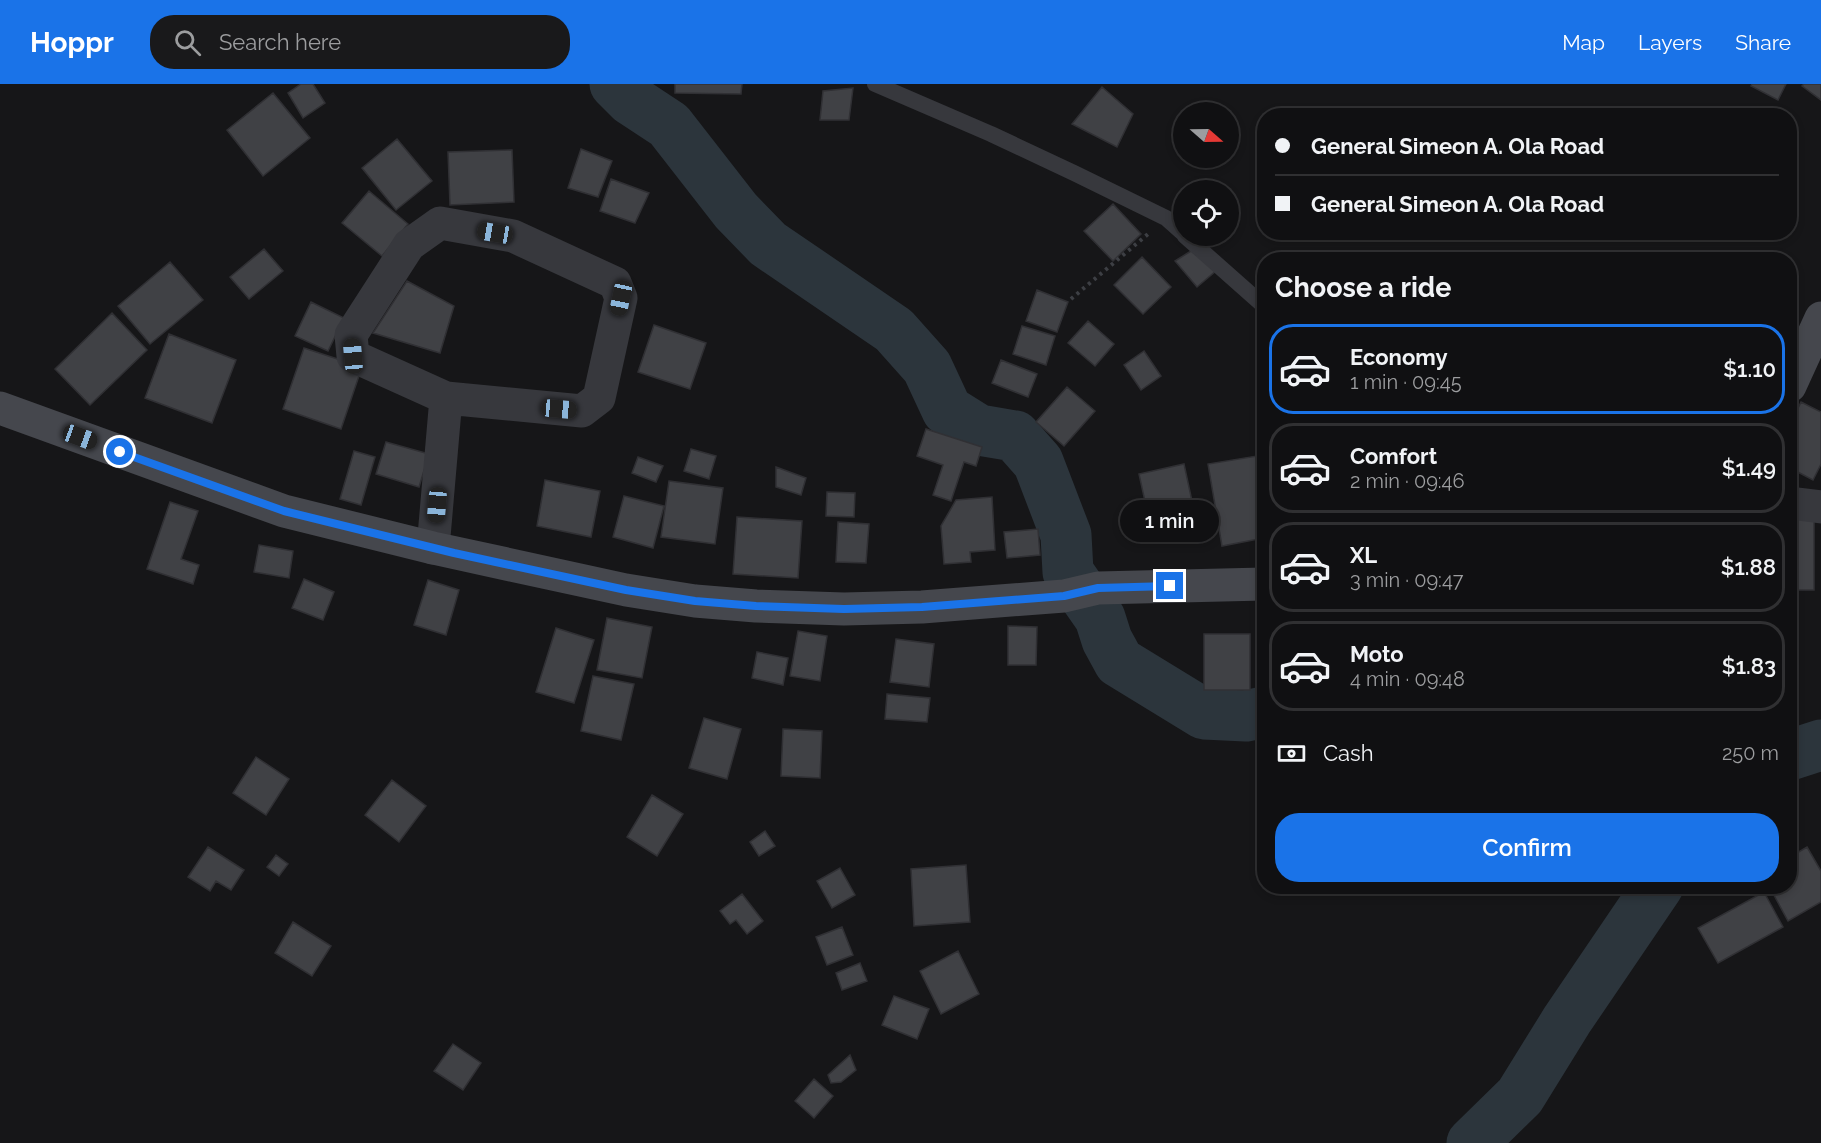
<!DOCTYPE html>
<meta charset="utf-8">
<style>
:root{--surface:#101012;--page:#19191b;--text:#f1f3f6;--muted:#9c9d9f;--line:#303032;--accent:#1a73e8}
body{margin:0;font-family:Raleway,sans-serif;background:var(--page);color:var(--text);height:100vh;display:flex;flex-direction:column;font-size:22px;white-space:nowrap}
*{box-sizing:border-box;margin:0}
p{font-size:20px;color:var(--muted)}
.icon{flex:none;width:33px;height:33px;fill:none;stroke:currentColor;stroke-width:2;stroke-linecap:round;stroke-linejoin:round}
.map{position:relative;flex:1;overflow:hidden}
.details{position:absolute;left:1257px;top:168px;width:540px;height:642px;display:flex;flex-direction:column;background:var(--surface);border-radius:24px;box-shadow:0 3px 9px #0003,0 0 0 2px var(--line)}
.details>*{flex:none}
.guide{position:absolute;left:1257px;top:24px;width:540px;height:132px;border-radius:24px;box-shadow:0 3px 9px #0003,0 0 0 2px var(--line);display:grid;align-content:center;height:132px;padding:0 18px;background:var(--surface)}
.needle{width:39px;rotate:110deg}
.tools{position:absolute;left:1173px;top:18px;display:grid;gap:12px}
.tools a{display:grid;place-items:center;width:66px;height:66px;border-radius:50%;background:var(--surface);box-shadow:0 3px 9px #0003,0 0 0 2px var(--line);font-size:30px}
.end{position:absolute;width:27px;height:27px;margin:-14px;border:8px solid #1a73e8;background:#fff;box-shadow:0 0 0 3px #fff}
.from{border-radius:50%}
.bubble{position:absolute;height:42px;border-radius:21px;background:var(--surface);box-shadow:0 3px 9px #0003,0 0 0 2px var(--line);font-size:20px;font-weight:600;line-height:42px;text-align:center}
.car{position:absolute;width:18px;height:36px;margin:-18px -9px;border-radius:8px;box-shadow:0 0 4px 2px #0007;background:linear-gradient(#222 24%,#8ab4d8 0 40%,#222 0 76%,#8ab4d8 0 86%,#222 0)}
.guide b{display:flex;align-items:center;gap:21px;height:57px;font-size:22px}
.guide b+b{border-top:2px solid var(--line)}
.guide i{width:15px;height:15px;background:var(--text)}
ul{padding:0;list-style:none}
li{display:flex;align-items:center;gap:18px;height:90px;margin:0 12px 9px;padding:0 6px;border:3px solid var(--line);border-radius:24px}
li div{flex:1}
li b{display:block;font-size:22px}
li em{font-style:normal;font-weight:600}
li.on{border-color:var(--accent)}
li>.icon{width:54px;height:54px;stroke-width:1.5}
h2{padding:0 18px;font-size:27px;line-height:72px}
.pay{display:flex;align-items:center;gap:15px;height:66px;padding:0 18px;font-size:22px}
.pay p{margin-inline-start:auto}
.action{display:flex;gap:12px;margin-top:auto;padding:12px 18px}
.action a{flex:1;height:69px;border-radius:24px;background:var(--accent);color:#fff;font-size:24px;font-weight:600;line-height:69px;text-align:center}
header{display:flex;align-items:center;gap:36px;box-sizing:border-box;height:84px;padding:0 30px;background:var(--accent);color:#fff}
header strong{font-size:28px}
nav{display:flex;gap:33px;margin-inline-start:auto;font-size:21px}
.search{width:420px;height:54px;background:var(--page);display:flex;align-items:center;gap:15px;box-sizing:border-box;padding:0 21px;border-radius:24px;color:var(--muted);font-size:22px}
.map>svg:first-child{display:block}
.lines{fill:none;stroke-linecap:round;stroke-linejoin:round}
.river{stroke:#2c353c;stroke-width:51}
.building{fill:#404145;stroke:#303034;stroke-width:1.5}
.path{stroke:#3d3f44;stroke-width:4;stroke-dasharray:3 4.5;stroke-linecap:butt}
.service{stroke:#37383d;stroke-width:16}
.minor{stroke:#37383d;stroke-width:33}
.secondary{stroke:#45474d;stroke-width:33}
.route{stroke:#1a73e8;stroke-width:8}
</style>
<header>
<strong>Hoppr</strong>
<div class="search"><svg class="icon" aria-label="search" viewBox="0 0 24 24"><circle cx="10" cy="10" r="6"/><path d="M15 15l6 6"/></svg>Search here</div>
<nav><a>Map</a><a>Layers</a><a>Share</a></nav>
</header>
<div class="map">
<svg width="1821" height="1059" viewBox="0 0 1821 1059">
<rect width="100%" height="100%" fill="#161618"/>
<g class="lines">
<path class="river" d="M615,0L631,16L669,41L736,127L768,160L894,246L927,283L947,326L979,346L1015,352L1038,378L1066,451L1068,488L1100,534L1107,556L1119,578L1204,630L1246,632L1264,628
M1790,671L1821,661
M1472,1059L1520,1012L1567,936L1658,802"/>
</g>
<path class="building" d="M301,0H313L325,19L303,34L288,9Z
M675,0H742L741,10L675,9Z
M1752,0H1786L1778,16L1751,2Z
M1804,0H1821V16L1802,2Z
M1102,3L1133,30L1117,63L1072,40Z
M853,4L849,36H820L823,7Z
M273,9L310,54L263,92L227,46Z
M397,55L432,97L396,126L362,84Z
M581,65L612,77L598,113L568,104Z
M512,66L514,118L450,121L448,68Z
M611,95L649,109L635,139L600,127Z
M369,107L408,140L382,172L342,139Z
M1113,120L1141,150L1113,177L1084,147Z
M264,165L283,187L249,215L230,193Z
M1191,167L1217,186L1197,203L1175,177Z
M1142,173L1171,203L1143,230L1114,201Z
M170,178L203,216L150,260L118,222Z
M407,197L454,222L440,269L373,249Z
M1037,206L1068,218L1057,248L1026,237Z
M311,218L344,234L328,267L295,252Z
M112,229L147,266L90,321L55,285Z
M1088,237L1114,260L1095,282L1068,259Z
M654,241L706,259L690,305L638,288Z
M1022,242L1055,252L1046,281L1013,270Z
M169,250L236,276L212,339L145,314Z
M304,264L362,283L341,345L283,325Z
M1144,267L1161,292L1141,306L1124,281Z
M1001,276L1037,290L1028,313L992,299Z
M1067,303L1095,327L1064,362L1036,338Z
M1801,318L1821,328V380L1813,396L1790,384V341Z
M926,345L982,363L976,382L964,378L951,417L933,411L943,381L917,372Z
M386,358L429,370L419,403L376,390Z
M691,365L716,372L709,395L684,387Z
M354,367L375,373L361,421L340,415Z
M1257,372L1264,416V454L1222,462L1208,380Z
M638,373L663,382L656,398L632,389Z
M1184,380L1198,445L1153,454L1139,390Z
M776,383L806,394L801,411L776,403Z
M545,396L600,407L591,453L537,442Z
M669,397L723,404L715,460L661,453Z
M827,408L855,409L854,433L826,432Z
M624,412L664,422L653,464L613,453Z
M992,413L995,466L970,468L971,478L944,480L941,442L956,416Z
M170,418L198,427L181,475L199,481L193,500L147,485Z
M1790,432H1814V506H1790Z
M737,433L802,437L798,494L733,490Z
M838,438L869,440L866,479L836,478Z
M1038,445L1040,471L1007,474L1004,448Z
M259,461L293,467L289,494L254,488Z
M304,495L334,508L323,536L292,524Z
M428,496L459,506L446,551L414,541Z
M607,534L652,543L642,594L597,586Z
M1008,542L1037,543L1036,581H1008Z
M556,544L594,556L574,619L536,608Z
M798,547L827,552L820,597L790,592Z
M1204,550H1250V606H1204Z
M896,555L934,560L929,603L890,598Z
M757,568L788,574L783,601L752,594Z
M593,592L634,600L621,656L581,647Z
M887,610L930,614L927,638L885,635Z
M704,634L741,645L727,695L689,684Z
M783,645L822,647L820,694L781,692Z
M256,673L289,695L266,731L233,709Z
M392,696L426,722L399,758L365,731Z
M652,711L683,730L657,772L627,753Z
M765,747L775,762L759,772L750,758Z
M208,763L244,786L231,806L216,797L210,807L188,793Z
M1807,763L1821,787V818L1788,837L1769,802H1790V773Z
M276,771L288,780L279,792L267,783Z
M966,781L970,838L914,842L911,785Z
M840,784L855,811L832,824L817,797Z
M1764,808L1783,843L1718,879L1698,844Z
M742,810L763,837L747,850L736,836L730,840L720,827Z
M293,838L331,862L312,892L275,869Z
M842,843L853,871L827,881L816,853Z
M958,867L979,910L941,930L920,887Z
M860,879L867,897L842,906L836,889Z
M894,912L929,925L917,955L882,941Z
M453,960L481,979L463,1006L434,987Z
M850,971L856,986L841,998L831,999L828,991Z
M814,995L833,1012L814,1034L795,1017Z"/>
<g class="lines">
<path class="path" d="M1071,215L1148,150"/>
<path class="service" d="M875,0L991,50L1074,89L1166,134L1184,150
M1185,152L1264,222"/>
<path class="minor" d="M440,139L513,152L615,199L621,214L599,314L582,327L446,314L353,272L351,251L409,161Z
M1790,419L1821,423
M433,464L446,314"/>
<path class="secondary" d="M1790,302L1821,234
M0,324L284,427L433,464L626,506L695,517L756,522L844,525L922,523L1064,512L1098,504L1264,500"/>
</g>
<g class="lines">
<path class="route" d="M120,368L284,427L454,469L626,506L695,517L756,522L844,525L922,523L1064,512L1098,504L1170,502"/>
</g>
</svg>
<div class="tools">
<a><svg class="needle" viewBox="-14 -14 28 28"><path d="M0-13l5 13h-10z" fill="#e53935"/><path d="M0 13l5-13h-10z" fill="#9c9d9f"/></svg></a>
<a><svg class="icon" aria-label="locate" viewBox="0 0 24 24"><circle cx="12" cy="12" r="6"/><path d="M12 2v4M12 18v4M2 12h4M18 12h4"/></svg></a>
</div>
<i class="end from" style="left:120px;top:368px"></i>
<i class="end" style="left:1170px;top:502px"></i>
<div class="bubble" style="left:1120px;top:416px;width:99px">1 min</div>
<i class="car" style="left:495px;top:149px;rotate:280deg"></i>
<i class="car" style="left:621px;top:214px;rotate:192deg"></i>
<i class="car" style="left:353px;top:272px;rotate:355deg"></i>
<i class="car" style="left:559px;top:325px;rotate:95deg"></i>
<i class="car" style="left:80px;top:353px;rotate:110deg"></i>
<i class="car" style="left:437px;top:421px;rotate:185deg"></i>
<div class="guide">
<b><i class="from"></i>General Simeon A. Ola Road</b>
<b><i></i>General Simeon A. Ola Road</b>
</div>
<section class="details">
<h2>Choose a ride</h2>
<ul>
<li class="on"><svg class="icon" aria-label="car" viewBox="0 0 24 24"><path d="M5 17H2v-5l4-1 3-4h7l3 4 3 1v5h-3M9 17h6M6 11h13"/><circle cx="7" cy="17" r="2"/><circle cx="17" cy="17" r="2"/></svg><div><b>Economy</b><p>1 min · 09:45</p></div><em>$1.10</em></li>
<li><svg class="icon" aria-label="car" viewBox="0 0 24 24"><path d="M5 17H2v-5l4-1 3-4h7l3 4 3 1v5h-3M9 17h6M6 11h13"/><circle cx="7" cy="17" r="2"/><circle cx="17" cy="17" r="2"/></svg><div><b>Comfort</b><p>2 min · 09:46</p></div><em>$1.49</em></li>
<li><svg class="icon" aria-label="car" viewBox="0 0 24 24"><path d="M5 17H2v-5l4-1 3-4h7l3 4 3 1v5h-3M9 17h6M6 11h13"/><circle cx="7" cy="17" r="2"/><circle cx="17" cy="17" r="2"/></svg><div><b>XL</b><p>3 min · 09:47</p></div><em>$1.88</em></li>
<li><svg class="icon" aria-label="car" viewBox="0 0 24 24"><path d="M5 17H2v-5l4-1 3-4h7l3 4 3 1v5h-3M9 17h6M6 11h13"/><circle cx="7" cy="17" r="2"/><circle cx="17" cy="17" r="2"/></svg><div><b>Moto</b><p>4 min · 09:48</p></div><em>$1.83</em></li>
</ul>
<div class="pay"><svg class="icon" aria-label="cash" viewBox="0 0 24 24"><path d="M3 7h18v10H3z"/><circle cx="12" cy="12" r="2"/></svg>Cash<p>250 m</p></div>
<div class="action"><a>Confirm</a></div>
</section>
</div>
